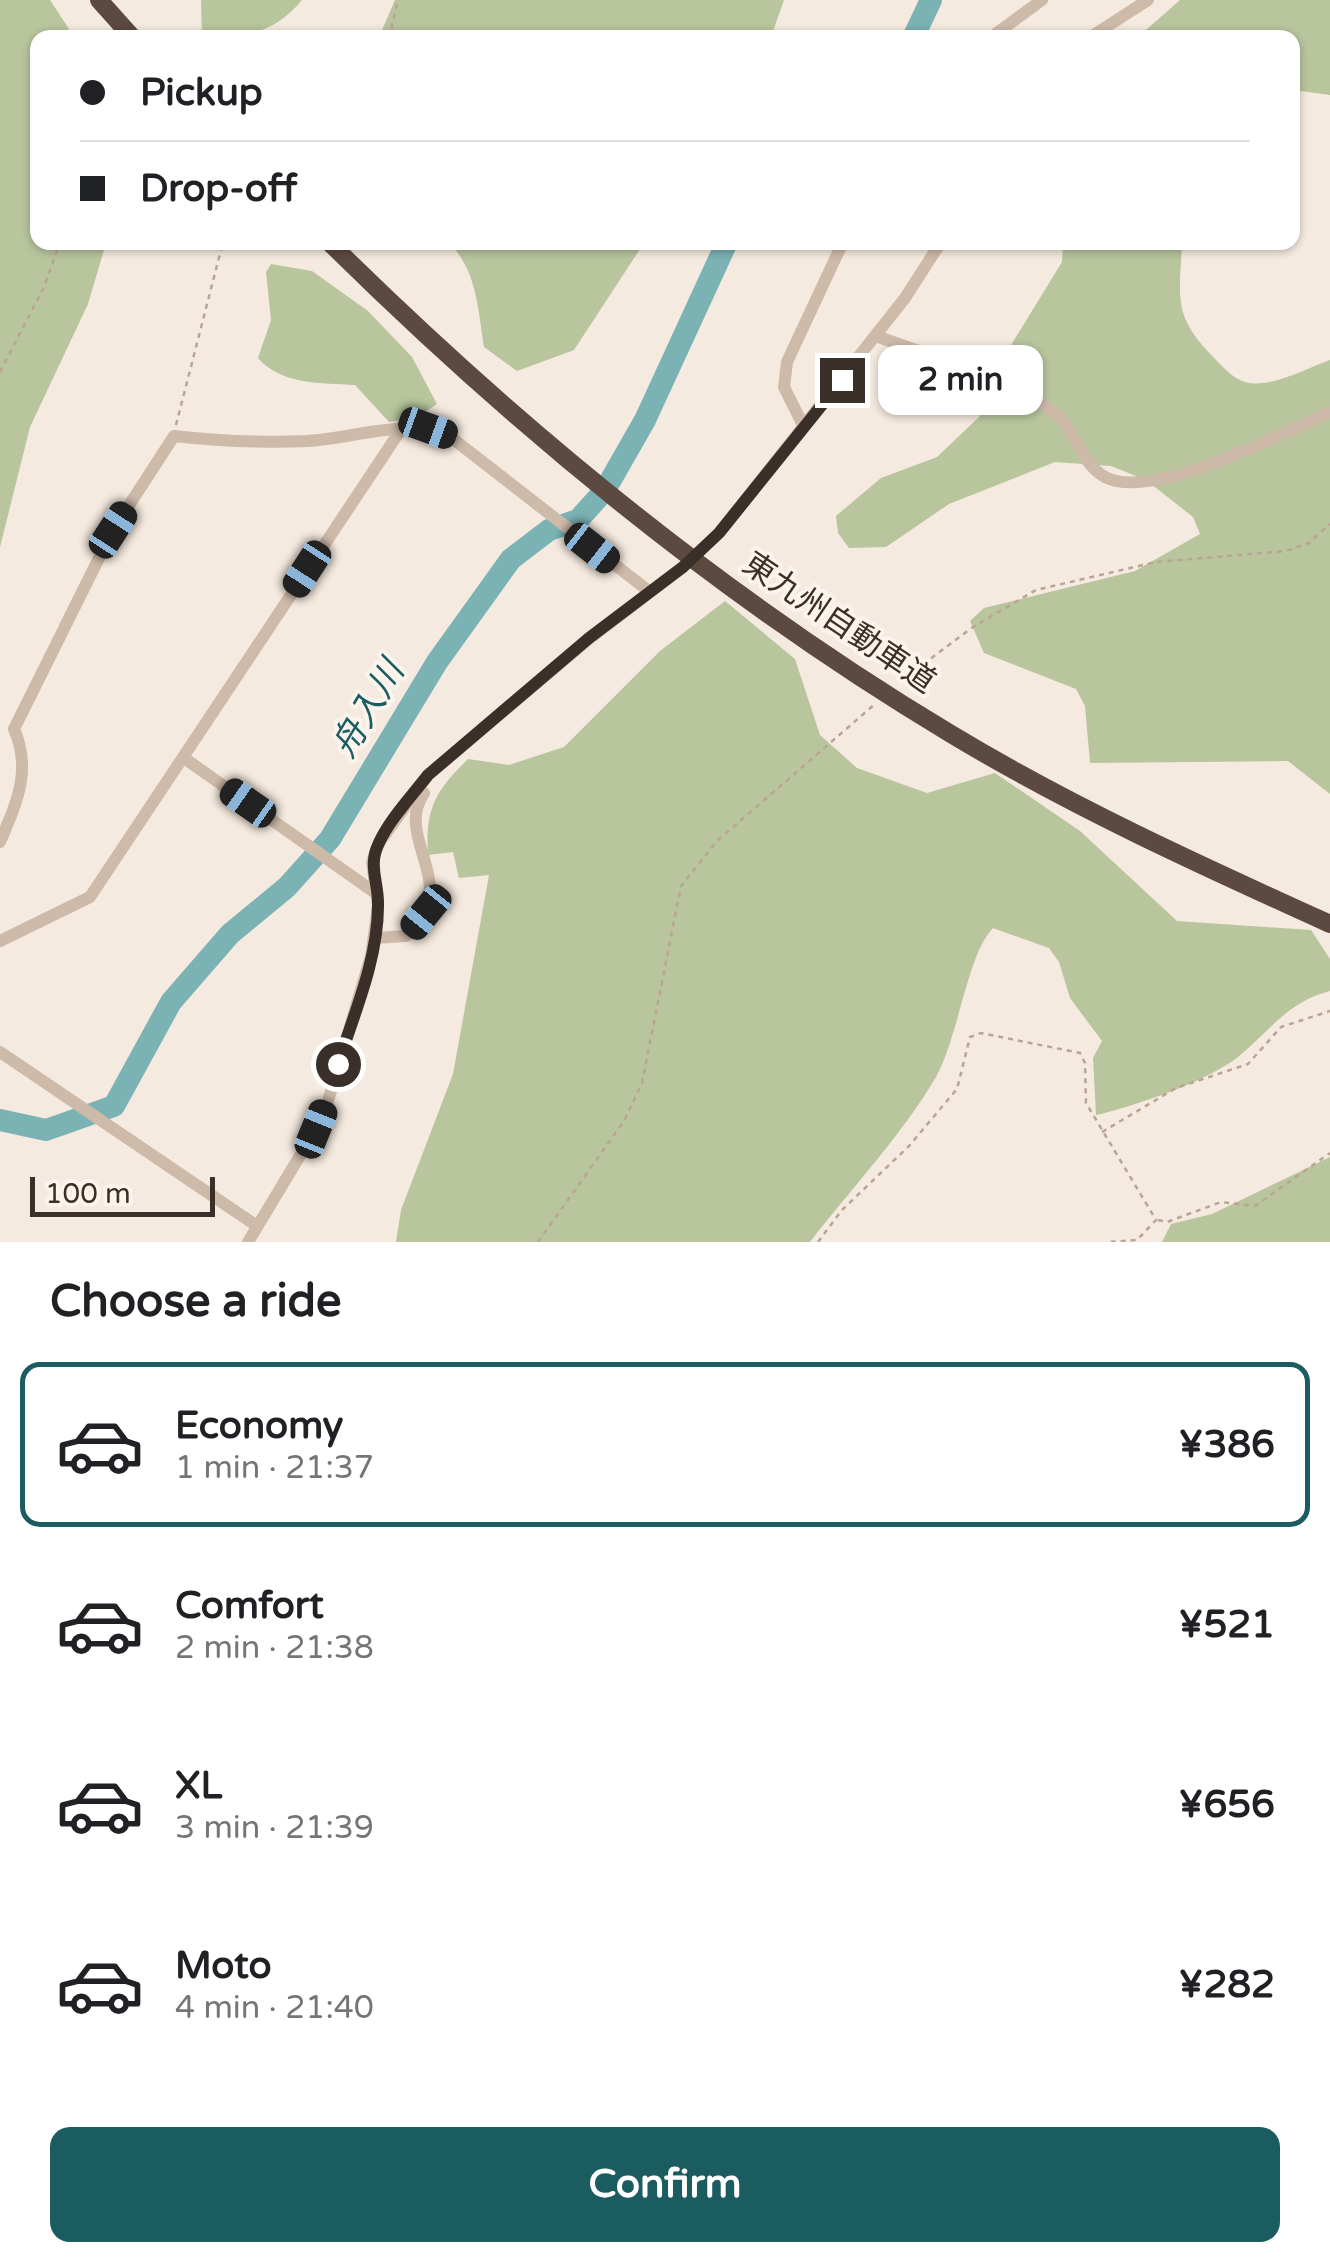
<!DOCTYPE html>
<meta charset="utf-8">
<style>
:root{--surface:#fff;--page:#f2f2f2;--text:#202124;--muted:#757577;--line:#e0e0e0;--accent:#1b5c60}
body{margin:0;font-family:"Varela Round","Noto Sans JP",sans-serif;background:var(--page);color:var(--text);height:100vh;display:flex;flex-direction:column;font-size:38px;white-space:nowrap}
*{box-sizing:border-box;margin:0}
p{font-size:32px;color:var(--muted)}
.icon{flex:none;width:55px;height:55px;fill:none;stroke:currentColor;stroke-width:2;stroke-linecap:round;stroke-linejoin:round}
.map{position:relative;height:1242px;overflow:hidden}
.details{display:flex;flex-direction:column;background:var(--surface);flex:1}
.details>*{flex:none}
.hud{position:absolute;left:30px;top:30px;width:1270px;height:220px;border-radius:20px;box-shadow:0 2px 8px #0004;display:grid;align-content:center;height:220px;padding:0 50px;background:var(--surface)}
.scale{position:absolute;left:30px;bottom:25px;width:185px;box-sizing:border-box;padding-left:10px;border:5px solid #3b2f29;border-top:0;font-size:28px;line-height:35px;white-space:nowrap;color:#3b2f29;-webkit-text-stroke:8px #fbf4ec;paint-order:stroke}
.end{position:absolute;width:45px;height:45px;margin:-22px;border:12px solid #3b2f29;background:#fff;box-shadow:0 0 0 5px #fff}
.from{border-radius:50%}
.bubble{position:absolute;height:70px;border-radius:20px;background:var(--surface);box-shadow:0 2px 8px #0004;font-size:32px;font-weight:700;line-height:70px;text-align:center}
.car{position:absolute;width:30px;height:60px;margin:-30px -15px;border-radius:12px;box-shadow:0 0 8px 2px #0007;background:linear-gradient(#222 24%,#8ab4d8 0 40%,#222 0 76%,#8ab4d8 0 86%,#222 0)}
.hud b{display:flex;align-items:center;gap:35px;height:95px;font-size:38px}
.hud b+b{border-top:2px solid var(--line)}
.hud i{width:25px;height:25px;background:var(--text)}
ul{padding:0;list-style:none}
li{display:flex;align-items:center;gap:30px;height:165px;margin:0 20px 15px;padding:0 30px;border:5px solid transparent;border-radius:20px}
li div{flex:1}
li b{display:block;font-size:38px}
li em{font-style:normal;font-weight:700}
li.active{border-color:var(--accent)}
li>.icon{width:90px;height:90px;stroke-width:1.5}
h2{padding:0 50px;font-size:45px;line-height:120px}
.cta{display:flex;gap:20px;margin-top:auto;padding:20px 50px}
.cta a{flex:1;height:115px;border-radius:20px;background:var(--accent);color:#fff;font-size:40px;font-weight:700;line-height:115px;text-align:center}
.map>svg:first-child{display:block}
.green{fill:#b8c59d}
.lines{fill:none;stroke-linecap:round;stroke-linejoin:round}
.river{stroke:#7bb2b4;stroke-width:22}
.path{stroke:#baa493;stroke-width:2.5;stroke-dasharray:5 5;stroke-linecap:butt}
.minor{stroke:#cebaa9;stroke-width:12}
.highway{stroke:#5c4940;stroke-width:18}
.route{stroke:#3b2f29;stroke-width:12}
.labels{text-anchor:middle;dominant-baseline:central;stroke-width:8;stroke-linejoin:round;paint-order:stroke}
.street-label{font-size:32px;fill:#3b2f29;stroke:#fbf4ec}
.water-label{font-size:35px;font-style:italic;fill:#1b5c60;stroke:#fbf4ec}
</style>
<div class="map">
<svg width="1330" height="1242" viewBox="0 0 1330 1242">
<rect width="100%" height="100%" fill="#f5eadf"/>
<path class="green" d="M0,0H50L69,29L57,37L38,38L33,54L38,65V242L106,243L88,304L30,427L0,547Z
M201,0H302C274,34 244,38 202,38Z
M395,0H784L771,37H379Z
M1180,0H1330V95L1293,90L1292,38L1138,37Z
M449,243H644L574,350L517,371L484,347C478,310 477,270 449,243Z
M1063,243H1182C1179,302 1173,317 1217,361C1226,370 1236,381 1249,383C1274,387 1307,368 1330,360V794L1288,761L1090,763L1085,706L1076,689L984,653L970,621L984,608L1135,571L1200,534L1193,517L1146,480L1111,466L1055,462L949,504L886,547L849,548L838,533L836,516L881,478L937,457L979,417L989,381L1062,262Z
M271,264L312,271L368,311L412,357L437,404L417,417L389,422L355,385C322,383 281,385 258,358L271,320L266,272Z
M725,601L795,659L820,735L857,768L927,793L995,773L1080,831L1177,921L1311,930L1330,959V991C1287,1002 1270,1031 1238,1057C1206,1082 1135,1106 1096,1115L1093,1058L1102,1041L1070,998L1059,962L1049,948L993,928C967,955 959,1035 936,1077C902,1135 851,1189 810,1242H396L401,1210L453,1074L489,875L459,878L453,852L428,855C425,809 435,791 468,759L509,765L564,747L660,651Z
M1330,1157V1242H1162L1171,1224L1212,1214Z"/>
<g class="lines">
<path class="river" d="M913,38L931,0
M0,1120L46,1130L114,1106L171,1002L230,934L287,887L330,839L437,662L511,559L549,530L578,520L605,490L645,420L727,242"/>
<path class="path" d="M389,38L398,0
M0,372L44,287L60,242
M176,425L223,242
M899,682L973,627L1036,590L1156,562L1286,551L1309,543L1330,524
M1102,1132L1176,1088L1248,1064L1281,1027L1330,1011
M1158,1220L1167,1222L1221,1202L1255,1206L1330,1153
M538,1242L624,1121L642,1083L681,886L717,841L875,704
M818,1242L842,1210L909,1146L957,1089L970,1037L981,1033L1080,1053L1085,1063L1086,1103L1156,1220L1137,1240L1108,1242"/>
<path class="minor" d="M990,38L1042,0
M1089,38L1148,0
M876,336C936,358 1000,375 1053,412C1076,427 1078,462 1105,477C1152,502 1283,433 1330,412
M804,427L784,387L787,362L843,242
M14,729L113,530L174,436C218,441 263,443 308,441C355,438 402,419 448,435L650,592
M184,758L377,894
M0,842C17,802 32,770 14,729
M374,938L406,936C412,928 422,919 426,910C443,870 398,831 424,793
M0,941L90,897L402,428
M0,1052L257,1226
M248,1242L316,1129L328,1101L371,956L378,906L372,862L379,843L428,775L589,639L683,567L719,533L905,298L941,242"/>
<path class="highway" d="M99,0L133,38
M329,242C517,428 724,598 951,734C1072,807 1202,866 1330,924"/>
</g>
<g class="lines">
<path class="route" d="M338,1064C354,1014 378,959 378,906C379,884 368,866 378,845C389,820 411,797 428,775L589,638L683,567L719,533L842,380"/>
</g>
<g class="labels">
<g class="street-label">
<text transform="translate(839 623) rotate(34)">東九州自動車道</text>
</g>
<g class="water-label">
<text transform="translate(368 709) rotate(-59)">舟入川</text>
</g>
</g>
</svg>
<div class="scale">100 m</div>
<i class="end from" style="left:338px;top:1064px"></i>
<i class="end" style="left:842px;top:380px"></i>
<div class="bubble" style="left:878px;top:345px;width:165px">2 min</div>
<i class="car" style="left:428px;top:428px;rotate:110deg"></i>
<i class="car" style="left:113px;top:530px;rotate:33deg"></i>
<i class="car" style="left:592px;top:548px;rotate:128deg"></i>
<i class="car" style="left:307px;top:569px;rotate:213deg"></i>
<i class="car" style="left:248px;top:803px;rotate:305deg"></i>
<i class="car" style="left:426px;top:912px;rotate:219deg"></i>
<i class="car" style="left:316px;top:1129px;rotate:22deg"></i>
<div class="hud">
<b><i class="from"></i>Pickup</b>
<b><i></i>Drop-off</b>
</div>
</div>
<section class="details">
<h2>Choose a ride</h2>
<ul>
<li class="active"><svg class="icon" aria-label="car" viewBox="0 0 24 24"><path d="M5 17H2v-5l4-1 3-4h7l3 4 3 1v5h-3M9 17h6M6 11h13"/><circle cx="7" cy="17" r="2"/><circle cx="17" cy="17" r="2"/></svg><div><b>Economy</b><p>1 min · 21:37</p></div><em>¥386</em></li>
<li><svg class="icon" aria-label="car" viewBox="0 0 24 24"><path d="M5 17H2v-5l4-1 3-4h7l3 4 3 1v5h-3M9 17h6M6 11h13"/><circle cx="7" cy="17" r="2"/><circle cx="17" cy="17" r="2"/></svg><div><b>Comfort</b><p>2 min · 21:38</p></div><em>¥521</em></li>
<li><svg class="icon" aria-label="car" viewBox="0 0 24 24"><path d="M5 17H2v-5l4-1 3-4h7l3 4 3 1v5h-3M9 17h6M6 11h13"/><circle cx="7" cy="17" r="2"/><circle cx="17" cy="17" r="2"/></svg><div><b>XL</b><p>3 min · 21:39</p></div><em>¥656</em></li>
<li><svg class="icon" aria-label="car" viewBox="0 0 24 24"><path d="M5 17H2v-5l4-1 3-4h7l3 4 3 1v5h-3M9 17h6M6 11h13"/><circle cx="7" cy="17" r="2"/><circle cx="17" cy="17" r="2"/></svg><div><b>Moto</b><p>4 min · 21:40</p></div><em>¥282</em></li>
</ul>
<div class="cta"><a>Confirm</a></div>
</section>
